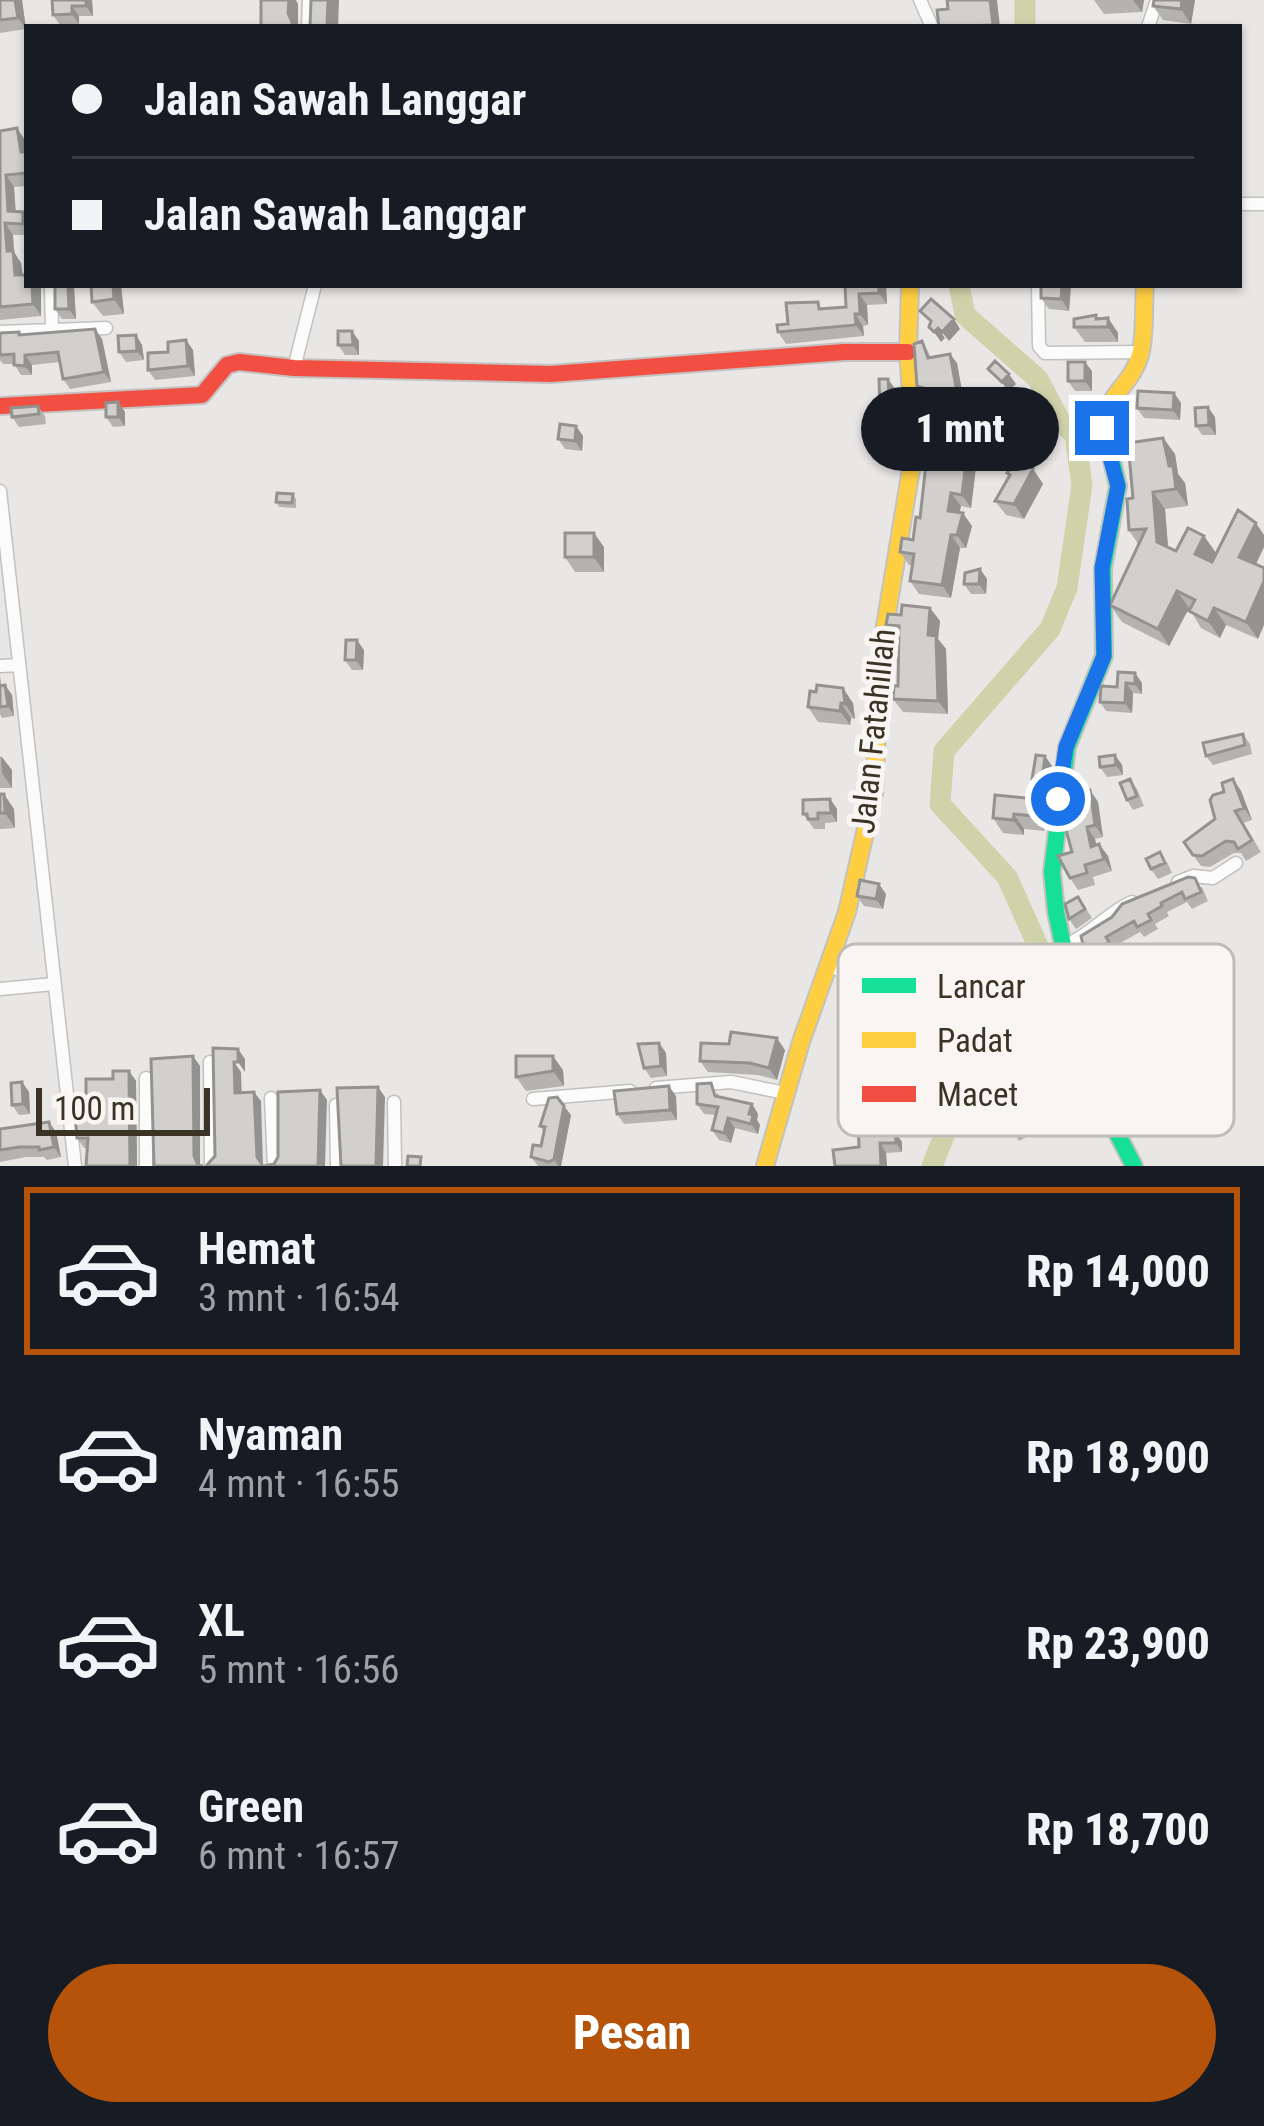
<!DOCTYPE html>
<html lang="id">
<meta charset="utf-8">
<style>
:root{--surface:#171b24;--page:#242831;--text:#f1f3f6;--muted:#9ea1a6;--line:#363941;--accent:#b45309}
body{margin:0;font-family:"Roboto Condensed",sans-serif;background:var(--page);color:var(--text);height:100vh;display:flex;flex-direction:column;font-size:45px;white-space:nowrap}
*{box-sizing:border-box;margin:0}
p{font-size:39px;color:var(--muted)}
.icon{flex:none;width:66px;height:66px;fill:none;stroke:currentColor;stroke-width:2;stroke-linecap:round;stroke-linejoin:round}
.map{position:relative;height:1166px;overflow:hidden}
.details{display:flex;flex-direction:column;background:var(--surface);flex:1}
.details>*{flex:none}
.top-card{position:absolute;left:24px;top:24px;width:1218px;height:264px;border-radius:0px;box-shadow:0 3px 9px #0004;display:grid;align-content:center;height:264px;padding:0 48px;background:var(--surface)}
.scale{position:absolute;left:36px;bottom:30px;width:174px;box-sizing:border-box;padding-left:12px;border:6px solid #3b3325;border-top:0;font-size:33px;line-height:42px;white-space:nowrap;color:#3b3325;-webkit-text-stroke:9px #f8f5f3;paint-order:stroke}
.end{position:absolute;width:54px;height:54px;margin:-27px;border:15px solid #1a73e8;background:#fff;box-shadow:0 0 0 6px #fff}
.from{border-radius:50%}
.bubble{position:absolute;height:84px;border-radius:42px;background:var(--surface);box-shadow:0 3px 9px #0004;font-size:39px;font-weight:800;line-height:84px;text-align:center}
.top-card b{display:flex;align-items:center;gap:42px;height:114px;font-size:45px}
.top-card b+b{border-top:3px solid var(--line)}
.top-card i{width:30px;height:30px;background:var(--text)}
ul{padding:21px 0 0;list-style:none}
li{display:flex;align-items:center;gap:36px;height:168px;margin:0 24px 18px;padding:0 24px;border:6px solid transparent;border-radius:0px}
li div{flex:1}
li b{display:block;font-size:45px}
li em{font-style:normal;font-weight:800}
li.on{border-color:var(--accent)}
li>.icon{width:108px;height:108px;stroke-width:1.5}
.action{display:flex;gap:24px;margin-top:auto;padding:24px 48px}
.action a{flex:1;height:138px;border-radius:72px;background:var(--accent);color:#fff;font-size:48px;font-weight:800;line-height:138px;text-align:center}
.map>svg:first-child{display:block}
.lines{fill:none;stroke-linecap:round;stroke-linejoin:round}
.river{stroke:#d0d3aa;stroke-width:21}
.street-casing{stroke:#c3c1be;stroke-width:15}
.fast-casing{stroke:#c4c1be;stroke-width:20}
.slow-casing{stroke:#c4c1be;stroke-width:20}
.jam-casing{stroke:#c4c1be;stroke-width:20}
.street{stroke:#fcfbfb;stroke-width:12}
.fast{stroke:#16e098;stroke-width:16}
.slow{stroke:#ffcf43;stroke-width:16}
.jam{stroke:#f24e42;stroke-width:16}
.wall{fill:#b5b3b0}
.shaded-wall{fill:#939290}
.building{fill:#d2d0cd;stroke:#939290;stroke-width:3}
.route{stroke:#1a73e8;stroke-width:15}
.labels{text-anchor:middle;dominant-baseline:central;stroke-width:10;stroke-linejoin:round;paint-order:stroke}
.street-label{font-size:33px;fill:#3b3325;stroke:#f8f5f3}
.key{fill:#f8f5f3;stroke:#bfbbb5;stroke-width:3}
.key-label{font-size:33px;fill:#3b3325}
</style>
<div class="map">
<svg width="1264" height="1166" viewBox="0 0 1264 1166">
<rect width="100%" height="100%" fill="#e9e7e5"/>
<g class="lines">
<path class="river" d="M1025,0V27
M932,1166L948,1126L1042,1022L1055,984L1007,877L940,804L944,751L1050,629L1067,588L1082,485L1075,435L1059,419L1038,379L965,315L959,285"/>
<g class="street-casing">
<path id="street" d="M920,0L932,27
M308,27L309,0
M1148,27L1157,0
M1239,204H1264
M51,285L52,331
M1038,285L1039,346L1045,353L1141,352
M0,332L106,328
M294,368L315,285
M0,491L75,1166
M0,666L19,665
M1178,882L1193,876L1213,878L1236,863
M1066,945C1092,934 1107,913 1132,902
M830,966L952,1020H980L1026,1011
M0,989L54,984
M210,1062L211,1166
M146,1078V1166
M656,1088L731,1082L785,1093
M271,1098L274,1166
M533,1099L630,1091
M394,1102L395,1166
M336,1105L337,1166"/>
</g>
<g class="fast-casing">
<path id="fast" d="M1108,444L1118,486L1103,568L1104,656L1067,747L1052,872L1056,912L1087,1057L1105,1110L1134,1166"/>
</g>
<g class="slow-casing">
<path id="slow" d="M1108,444C1096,394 1129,394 1140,355C1146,334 1143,307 1145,285
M765,1166L801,1042L847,912L874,793L881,650L915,445L908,352L910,285"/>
</g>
<g class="jam-casing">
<path id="jam" d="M0,406L202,395L227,365L239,362L294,368L551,374L844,352H908"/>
</g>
<use href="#street" class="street"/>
<use href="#fast" class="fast"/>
<use href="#slow" class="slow"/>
<use href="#jam" class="jam"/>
</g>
<path class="wall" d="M0,0H22L26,29L0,33Z
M52,0H92L93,16H79V24L60,25L53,15Z
M1094,0H1144L1142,12L1104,14Z
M1154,0H1195L1191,24L1163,20L1153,6Z
M0,131L25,140L27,186L14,187L16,211L23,212L27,217V235H13L14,252L21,263L23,275L27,285L41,287V316L0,320Z
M121,285L124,314L103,316L92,302Z
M845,285H886L887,304L867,305L868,325L863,326L864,336L786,344L778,332L788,324L846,307Z
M1041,285H1071L1069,311L1049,309L1041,298Z
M74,287L76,319H62L55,309Z
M1096,315L1098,319L1108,318L1118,333V342H1085L1074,327Z
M95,329L102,339L111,382L70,389L63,379L60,362L32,365V375H21L14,364H3L0,360V333L19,332L22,335Z
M136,335L142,345L144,360L126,362L119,352Z
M186,340L193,350L195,376L155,380L148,370L168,352Z
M359,341V355H345L338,345Z
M922,341L931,357L957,363L963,398L996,408L982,431L959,415L939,419L925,402L924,395L917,386Z
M1092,371V391H1075L1068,381Z
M898,393L902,437L884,438L874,423L880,409Z
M1174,393L1181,403L1180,420L1144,418L1137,408Z
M118,402L125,412V426L113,427L106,417Z
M38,406L45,416L46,424L19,427L12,417Z
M1215,417L1216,435H1202L1196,426Z
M576,426L583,436L582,451L565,449L558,439Z
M1163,438L1175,454L1178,474L1185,483L1188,506L1165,509L1168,547L1176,551L1204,536L1216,553L1264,547L1256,564L1258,639L1226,625L1220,638L1201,628L1189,608L1169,646L1122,622L1110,605L1138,544L1129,530L1133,498Z
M976,467L971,508L961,506L959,513L972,526L966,548H960L951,598L919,594L910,581L913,565H909L900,552L913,540L920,518Z
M1033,469L1043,484L1024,519L1006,515L995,501L1009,476L1007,473Z
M293,494L296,499V508L279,507L276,502Z
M604,547V572H575L565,557Z
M980,569L987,579L986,594H971L964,584Z
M930,608L940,621L938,639L946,649L948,714L903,712L893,699L898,686L899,639H896L886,625L901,615Z
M364,650L363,670H352L345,660Z
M1135,673L1142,683V694L1133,693L1132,713L1106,711L1100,702Z
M0,676L2,686L5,685L12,695L14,716L2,718L0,714Z
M853,703L855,719L851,718L850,725L818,722L808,707Z
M1243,734L1250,744L1252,754L1213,765L1206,756Z
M1115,755L1122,765L1123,775L1107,777L1100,767Z
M0,756L12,770V788H0Z
M1052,766L1049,791L1039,789L1032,779Z
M1130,779L1137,789L1144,806L1133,810L1127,800Z
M1233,779L1241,791L1252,820L1243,823L1261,852L1246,861L1241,853H1234L1210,867L1201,866L1184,842L1215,819L1224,792Z
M1090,790L1098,802L1103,837L1095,839L1096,845L1099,844L1108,856L1112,871L1093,877L1095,885L1078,890L1070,878L1072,852Z
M0,794L14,809L15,828L0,829Z
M830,799L837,809V822L825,823V829H814L803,814Z
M1036,799L1046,814L1044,831L1024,829V835L1003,833L993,818Z
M1167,862L1172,873L1158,879L1151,869Z
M1202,887L1208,901L1192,909L1187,902L1167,912L1169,916L1155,924L1158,929L1144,937L1140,932L1113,947L1116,952L1092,964L1085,954L1122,904Z
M886,894L883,909L864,906L857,896Z
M1078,897L1092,918L1076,929L1069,919Z
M991,967L995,974L1023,971L1032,983L1034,997L961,1010L939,1003L930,990Z
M1122,1003L1129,1013L1135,1031L1109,1041L1102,1031Z
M659,1043L666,1053L667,1076L651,1078L644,1068Z
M1135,1043L1145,1057L1140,1088L1119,1084L1109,1069Z
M785,1050L777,1080L758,1075L708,1072L700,1061Z
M563,1070L564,1086L526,1091L516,1077Z
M129,1071L136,1081L137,1166H86L87,1148H84L77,1138L86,1104L113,1079Z
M22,1082L29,1092L30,1114L19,1115L12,1105Z
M718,1093L719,1097L752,1104L758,1114L757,1120L760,1125L758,1134L735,1128L731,1143L719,1140L712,1130L716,1115L704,1114L697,1104Z
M993,1095L1010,1126L999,1131L993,1121Z
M676,1096L677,1120L624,1124L617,1114Z
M1026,1102L1041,1130L1019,1141L1013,1131Z
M571,1115L561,1166H538L531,1157L541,1146L544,1132L540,1126Z
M0,1129L56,1132L61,1157L47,1160L44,1157H26L0,1162Z
M883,1129V1132L902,1142V1152L886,1153L887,1166H835Z"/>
<path class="shaded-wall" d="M15,0H22L26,29L18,18Z
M86,0H92L93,16L86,6Z
M289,0H296L298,4V27H292L288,13Z
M328,0H339L338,27H327Z
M990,0H997L1000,27H995L993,25Z
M1133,0H1144L1142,12Z
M1182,0H1195L1191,24L1181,9Z
M72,6L79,16V24L72,14Z
M17,128L25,140L27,151L21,152Z
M6,175L14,187L16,223L8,211Z
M5,223L13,235L14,252L21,263L24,287L15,275L7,251Z
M32,285L41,287V316L33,304Z
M68,285H73L74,287L76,319L69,309Z
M113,285H121L124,314L114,299Z
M879,285H886L887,304L879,293Z
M1062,285H1071L1069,311L1061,299Z
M859,294L867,305L868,325L860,314Z
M855,314L863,326L864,336L856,325Z
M1108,318L1118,333V342L1108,327Z
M954,319L960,329L949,341L942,332Z
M938,328L945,338L941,342L934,332Z
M95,329L102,339L111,382L104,372Z
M352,331L359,341V355L353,345Z
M136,335L142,345L144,360L137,351Z
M186,340L193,350L195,376L188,366Z
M950,354L957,363L966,413L959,404Z
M25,355L32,365V375L25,366Z
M1085,362L1092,371V391L1085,381Z
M1009,374L1016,384L1008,392L1002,382Z
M888,379L898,393L902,437L891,422Z
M1174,393L1181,403L1180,420L1173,410Z
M990,399L996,408L982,431L975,421Z
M118,402L125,412V426L118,417Z
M1208,407L1215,417L1216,435L1209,425Z
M576,426L583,436L582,451L575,441Z
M1163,438L1175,454L1178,474L1185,483L1188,506L1176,489L1169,466Z
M967,454L976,467L971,508L962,495Z
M1033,469L1043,484L1024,519L1014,504Z
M1153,492L1165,509L1169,559L1157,542Z
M951,493L961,506L957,524L948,511Z
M963,513L972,526L966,548L957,535Z
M1256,523L1264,535V547L1251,574L1239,557Z
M594,533L604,547V572L594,557Z
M951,535L960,548L951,598L942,585Z
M1204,536L1216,553L1207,571L1195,554Z
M980,569L987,579L986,594L979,584Z
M1264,581V625L1258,639L1246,622Z
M1177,591L1189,608L1169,646L1158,629Z
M930,608L940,621L938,639L946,649L948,714L938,701L928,635Z
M1214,608L1226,625L1220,638L1208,621Z
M357,640L364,650L363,670L356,660Z
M1135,673L1142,683V694L1135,684Z
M1126,683L1133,693L1132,713L1125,703Z
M5,685L12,695L14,716L8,706Z
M843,688L853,703L855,719L845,704Z
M841,703L851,718L850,725L840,711Z
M1115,755L1122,765L1123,775L1116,765Z
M1,756L12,770V788L2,773Z
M1045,756L1052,766L1049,791L1042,781Z
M1233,779L1241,791L1252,820L1244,808Z
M1090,790L1098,802L1103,837L1095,825Z
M4,794L14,809L15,828L5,813Z
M830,799L837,809V822L831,813Z
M1036,799L1046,814L1044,831L1034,816Z
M1014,814L1024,829V835L1013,820Z
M1087,827L1095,839L1099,858L1091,847Z
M1099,844L1108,856L1112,871L1104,859Z
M879,884L886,894L883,909L876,899Z
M1023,971L1032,983L1034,997L1025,985Z
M1064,1031L1071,1041L1062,1052L1055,1042Z
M777,1038L785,1050L777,1080L769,1068Z
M659,1043L666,1053L667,1076L661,1066Z
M1135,1043L1145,1057L1140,1088L1129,1073Z
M238,1049L245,1059V1072L238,1062Z
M193,1056L200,1066V1166L194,1156Z
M553,1056L563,1070L564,1086L553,1071Z
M234,1062L241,1072L242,1102L235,1093Z
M129,1071L136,1081L137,1166H130Z
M22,1082L29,1092L30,1114L23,1104Z
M669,1086L676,1096L677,1120L670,1110Z
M378,1087L385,1097L383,1166H376Z
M320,1090L327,1100L325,1166H318Z
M254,1092L261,1101L263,1166L257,1157Z
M752,1104L758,1114L757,1120L760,1125L758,1134L751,1124L749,1114Z
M564,1106L571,1115L561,1166H558L554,1159Z
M728,1118L735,1128L731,1143L724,1133Z
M49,1122L56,1132L61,1157L54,1147Z
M895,1132L902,1142V1152L896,1143Z
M880,1143L886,1153L887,1166H881Z"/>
<path class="building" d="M0,0H15L18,18L0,20Z
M52,0H86V6H72V14L53,15Z
M261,0H289L288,13L292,22V27H261Z
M311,0H328L327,27H310Z
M947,0H990L993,25L939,27L937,10L948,9Z
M1154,0H1182L1181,9L1153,6Z
M17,128L21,152H27V173L6,175L8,211L23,212V224L5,223L7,251H13L15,275H27V285H32L33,304L0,307V131Z
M55,285H68L69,309H55Z
M91,285H113L114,299L92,302Z
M845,285H879V293L859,294L860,314H855L856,325L778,332L777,325L788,324L786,303L818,302L819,309L846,307Z
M1041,285H1062L1061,299L1041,298Z
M931,299L954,319L942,332L938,328L934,332L929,327L931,321L920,311Z
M1096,315V319L1108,318V327H1074V319Z
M95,329L104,372L63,379L58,352L25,355V366L14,365V354L0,355V333L19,332V335Z
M338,331H352L353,345H338Z
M136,335L137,351L119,352L118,336Z
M186,340L188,366L148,370V353L168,352V342Z
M922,341L928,358L950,354L959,404L968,391L975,396L978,391L990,399L975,421L952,406L932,410L930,401L925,402L923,388L917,386L914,344Z
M995,361L1009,374L1002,382L988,369Z
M1068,362H1085V381H1068Z
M879,379H888L891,422L874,423L873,409H880Z
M1138,391L1174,393L1173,410L1137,408Z
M118,402V417H106V403Z
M38,406L39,414L12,417L11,408Z
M1208,407L1209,425L1196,426L1195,408Z
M560,424L576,426L575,441L558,439Z
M1163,438L1169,466H1173L1176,489L1153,492L1157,542L1176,551L1188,528L1204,536L1195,554L1212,562L1238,510L1256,523L1239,557L1264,568V581L1246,622L1214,608L1208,621L1189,611L1195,600L1177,591L1158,629L1110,605L1146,529L1129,530L1127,499L1133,498L1128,443Z
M928,446L967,454L962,495L951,493L948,511L963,513L957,535H951L942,585L910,581L914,554L900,552L902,538L913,540L916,517L920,518Z
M1017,461L1033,469L1014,504L995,501L1010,475L1007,473Z
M277,493L293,494L292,503L276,502Z
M565,533H594V557H565Z
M980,569L979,584H964L965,573Z
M902,605L930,608L928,635L936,636L938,701L893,699L894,686H898L899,626L886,625L888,614L901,615Z
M346,640H357L356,660H345Z
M1118,672L1135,673V684L1126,683L1125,703L1100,702L1101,686L1117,687Z
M5,685L8,706L0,707V686Z
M817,685L843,688L845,704L841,703L840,711L808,707L810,691L816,692Z
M1243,734L1245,745L1206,756L1203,743Z
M1036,755L1045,756L1042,781L1032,779Z
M1115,755L1116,765L1100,767L1099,757Z
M1130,779L1137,796L1127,800L1120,783Z
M1233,779L1244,808L1235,811L1252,840L1238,849L1234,842L1226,841L1202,856L1193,855L1184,842L1215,819L1210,800L1213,795L1224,792L1222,783Z
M1090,790L1095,825L1087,827L1091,847L1099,844L1104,859L1085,865L1087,873L1070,878L1058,856L1072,852L1062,815L1064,796Z
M0,794H4L5,813H0Z
M995,795L1036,799L1034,816L1014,814L1013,820L993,818Z
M830,799L831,813H818V819H808L807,814H803V800Z
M1160,852L1165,863L1151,869L1146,859Z
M1188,877L1195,878L1201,892L1185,899L1182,892L1161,903L1162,906L1148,914L1151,920L1137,927L1134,921L1106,937L1109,942L1085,954L1081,936L1112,917L1122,904Z
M860,880L879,884L876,899L857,896Z
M1078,897L1085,909L1069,919L1065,904Z
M731,1032L777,1038L769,1068L750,1063L700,1061L701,1043L729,1044Z
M659,1043L661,1066L644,1068L638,1044Z
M213,1048L238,1049V1062H234L235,1093L254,1092L257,1157L263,1166H206L215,1156Z
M193,1056L194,1156L198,1165L203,1166H154L151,1059Z
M516,1056H553V1071L516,1077Z
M113,1071H129L130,1166H86L88,1138H77L74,1104H86V1079H113Z
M22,1082L23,1104L12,1105L11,1083Z
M711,1083L715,1096L752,1104L749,1114L753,1115L751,1124L728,1118L724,1133L712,1130L718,1107L697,1104V1084Z
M669,1086L670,1110L617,1114L614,1091Z
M378,1087L376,1166H341L337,1088Z
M320,1090L318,1166H264L274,1164L278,1157V1092Z
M557,1097L564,1106L554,1159L549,1162L531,1157L533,1145L541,1146L545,1127L540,1126L549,1098Z
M858,1120H877V1133L895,1132L896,1143H880L881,1166H835L833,1150L859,1147Z
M49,1122L54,1147L39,1150V1147H19L0,1150V1129Z
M408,1156L421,1157L420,1166H407Z"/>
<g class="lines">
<path class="route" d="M1058,799L1066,747L1104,656L1102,568L1118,486L1102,428"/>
</g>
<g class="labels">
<g class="street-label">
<text transform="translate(873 731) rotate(-84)">Jalan Fatahillah</text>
</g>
</g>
<rect x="838" y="944" width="396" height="192" rx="18" class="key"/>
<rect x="862" y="978" width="54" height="15" fill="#16e098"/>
<rect x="862" y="1032" width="54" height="16" fill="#ffcf43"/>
<rect x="862" y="1086" width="54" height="16" fill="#f24e42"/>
<g class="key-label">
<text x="937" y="998">Lancar</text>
<text x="937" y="1052">Padat</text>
<text x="937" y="1106">Macet</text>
</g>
</svg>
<div class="scale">100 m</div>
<i class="end from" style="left:1058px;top:799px"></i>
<i class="end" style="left:1102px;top:428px"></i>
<div class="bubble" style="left:861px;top:387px;width:198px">1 mnt</div>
<div class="top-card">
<b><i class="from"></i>Jalan Sawah Langgar</b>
<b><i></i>Jalan Sawah Langgar</b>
</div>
</div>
<section class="details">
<ul>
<li class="on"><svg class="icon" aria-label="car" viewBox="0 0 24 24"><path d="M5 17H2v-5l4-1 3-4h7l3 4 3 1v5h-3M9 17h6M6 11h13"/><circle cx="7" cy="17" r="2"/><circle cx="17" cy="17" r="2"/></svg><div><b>Hemat</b><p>3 mnt · 16:54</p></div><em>Rp 14,000</em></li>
<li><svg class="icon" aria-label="car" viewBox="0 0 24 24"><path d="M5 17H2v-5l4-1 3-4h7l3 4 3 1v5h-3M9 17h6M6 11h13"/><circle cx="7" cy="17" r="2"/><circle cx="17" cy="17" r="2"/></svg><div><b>Nyaman</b><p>4 mnt · 16:55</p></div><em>Rp 18,900</em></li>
<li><svg class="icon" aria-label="car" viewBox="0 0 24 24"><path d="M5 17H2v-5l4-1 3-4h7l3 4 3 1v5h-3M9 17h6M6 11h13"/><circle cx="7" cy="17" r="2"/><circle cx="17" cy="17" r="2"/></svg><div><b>XL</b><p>5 mnt · 16:56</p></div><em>Rp 23,900</em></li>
<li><svg class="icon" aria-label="car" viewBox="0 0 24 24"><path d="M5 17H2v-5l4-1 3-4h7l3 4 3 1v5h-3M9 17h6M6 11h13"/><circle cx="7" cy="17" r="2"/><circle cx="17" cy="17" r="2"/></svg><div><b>Green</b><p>6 mnt · 16:57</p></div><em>Rp 18,700</em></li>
</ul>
<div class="action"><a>Pesan</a></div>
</section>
